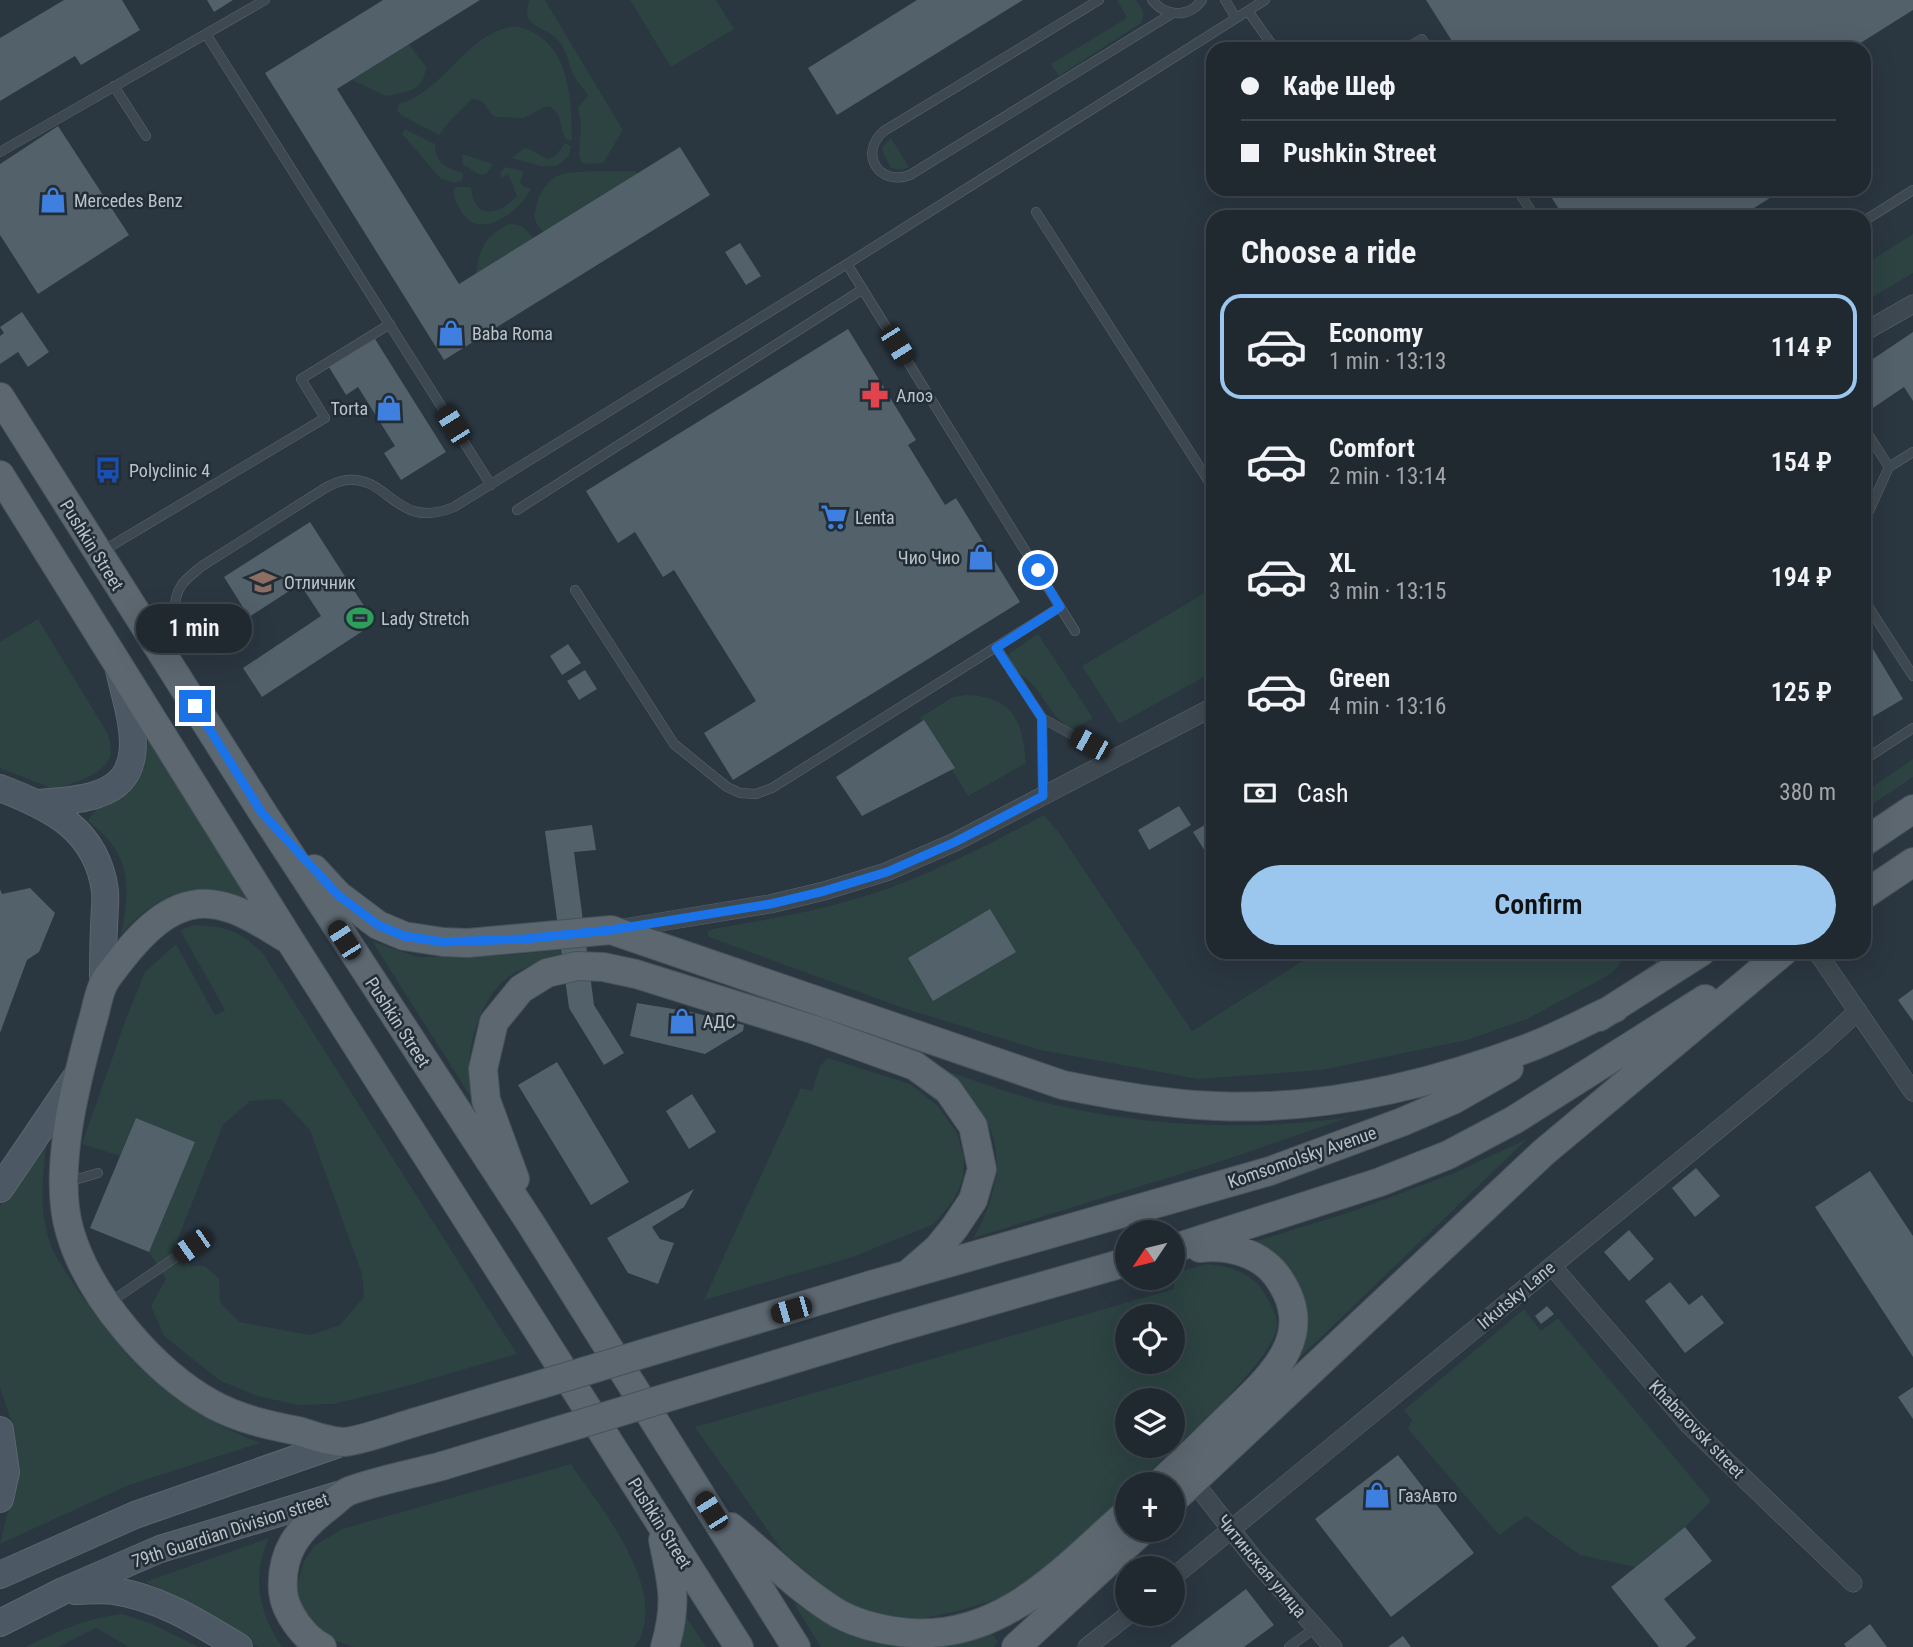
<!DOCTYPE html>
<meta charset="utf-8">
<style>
:root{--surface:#202830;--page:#283038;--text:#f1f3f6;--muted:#a2a6ab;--line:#3d444c;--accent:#9bc7ef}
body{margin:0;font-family:"Roboto Condensed",sans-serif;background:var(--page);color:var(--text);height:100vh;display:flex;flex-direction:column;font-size:26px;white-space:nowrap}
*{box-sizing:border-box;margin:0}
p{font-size:23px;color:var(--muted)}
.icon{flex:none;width:38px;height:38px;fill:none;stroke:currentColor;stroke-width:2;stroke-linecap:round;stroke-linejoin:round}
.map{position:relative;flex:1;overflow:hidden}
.sheet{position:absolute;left:1206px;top:210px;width:665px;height:749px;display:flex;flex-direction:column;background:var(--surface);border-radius:21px;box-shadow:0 7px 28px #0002,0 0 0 2px var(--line)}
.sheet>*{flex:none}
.banner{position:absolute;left:1206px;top:42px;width:665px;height:154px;border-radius:21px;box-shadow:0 7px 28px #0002,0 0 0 2px var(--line);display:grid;align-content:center;height:154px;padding:0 35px;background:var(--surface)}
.needle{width:46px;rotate:235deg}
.tools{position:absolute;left:1115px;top:1220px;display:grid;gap:14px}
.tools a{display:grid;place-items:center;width:70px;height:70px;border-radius:50%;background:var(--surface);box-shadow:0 7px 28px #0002,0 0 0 2px var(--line);font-size:35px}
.end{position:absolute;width:32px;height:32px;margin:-16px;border:9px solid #1a73e8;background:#fff;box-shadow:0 0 0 4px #fff}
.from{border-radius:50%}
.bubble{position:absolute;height:49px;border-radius:24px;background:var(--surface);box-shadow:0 7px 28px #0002,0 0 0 2px var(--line);font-size:23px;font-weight:600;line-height:49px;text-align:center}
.car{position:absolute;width:21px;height:42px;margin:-21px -10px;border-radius:9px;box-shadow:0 0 5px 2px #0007;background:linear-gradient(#222 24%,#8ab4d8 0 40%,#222 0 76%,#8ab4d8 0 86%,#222 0)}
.banner b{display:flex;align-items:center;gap:24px;height:66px;font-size:26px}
.banner b+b{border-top:2px solid var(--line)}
.banner i{width:18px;height:18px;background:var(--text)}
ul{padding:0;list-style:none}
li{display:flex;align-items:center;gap:21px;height:105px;margin:0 14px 10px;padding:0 21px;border:4px solid transparent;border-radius:21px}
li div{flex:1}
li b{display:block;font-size:26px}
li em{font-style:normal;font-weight:600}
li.active{border-color:var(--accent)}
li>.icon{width:63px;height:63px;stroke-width:1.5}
h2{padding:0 35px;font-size:32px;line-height:84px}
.pay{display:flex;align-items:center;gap:18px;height:77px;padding:0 35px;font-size:26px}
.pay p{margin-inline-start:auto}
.cta{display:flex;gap:14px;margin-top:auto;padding:14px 35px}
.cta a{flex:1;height:80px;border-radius:42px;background:var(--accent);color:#111;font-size:28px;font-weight:600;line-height:80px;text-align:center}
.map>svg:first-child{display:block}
.green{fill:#2c4342;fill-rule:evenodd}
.building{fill:#53616b}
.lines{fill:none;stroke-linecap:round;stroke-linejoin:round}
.service-casing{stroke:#5b666e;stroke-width:10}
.minor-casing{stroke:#5b666e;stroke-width:19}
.secondary-casing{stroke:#5b666e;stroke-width:28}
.primary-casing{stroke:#47515a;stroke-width:30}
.service{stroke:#3d4850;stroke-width:9}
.minor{stroke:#3d4850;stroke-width:18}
.secondary{stroke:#4c5863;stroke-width:26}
.primary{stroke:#5c6770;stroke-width:28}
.primary-bridge-casing{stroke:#47515a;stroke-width:30;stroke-linecap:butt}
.primary-bridge{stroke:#5c6770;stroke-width:28}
.route{stroke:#1a73e8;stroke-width:9}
.labels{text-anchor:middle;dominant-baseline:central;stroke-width:5;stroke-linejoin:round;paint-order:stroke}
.poi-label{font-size:18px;fill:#bac3ca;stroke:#222d36;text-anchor:start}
.street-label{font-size:18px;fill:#bac3ca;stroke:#222d36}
</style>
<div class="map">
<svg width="1913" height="1647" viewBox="0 0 1913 1647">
<rect width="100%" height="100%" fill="#2a3640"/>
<path class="green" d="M529,0H545L623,130L603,163L587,164L581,162L579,156L581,125L578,107L588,96C585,89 579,85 575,78C568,65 568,50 557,39C550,31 537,29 530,21C525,15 528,7 529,0Z
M630,0H716L734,29L671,67Z
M1117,0H1136C1142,9 1146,13 1141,23L1059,76L1051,64L1127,18Z
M516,26C569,38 572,95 572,140L568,141C557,131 565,111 547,106L524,118L498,117L492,115L482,101L472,99L450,121L439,135L401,115L397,110L399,104C447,90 465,32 516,26Z
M409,44L426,67C423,93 408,91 386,96L352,80Z
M405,129L435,144C435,164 447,168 463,173L462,180L455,183L441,179L402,134Z
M891,138L909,167L902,170L891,168L883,153L882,147Z
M565,143L571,146L569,156L557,166H540L512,158L524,148C535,149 540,158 550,159L557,154Z
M462,154L493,164C482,185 478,171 463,165Z
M505,167L524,171L520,182L523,186L531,189C518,215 474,245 458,205C455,199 453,196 454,189L457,187H471C474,220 498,216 517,196L508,174L501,179V172Z
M635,171L638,173L544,232C535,224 533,219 536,208C538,194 548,178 562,174C578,170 617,172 635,171Z
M509,224C521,224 526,228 533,238L476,274C479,248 485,236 509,224Z
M1913,234V273L1864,302V265Z
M1213,588V672L1119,724L1082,666Z
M38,619L108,734C109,739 111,746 111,751C110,774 73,782 56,790L0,768V642Z
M1038,634L1093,718L1073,730C1053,719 1046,699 1031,683C1023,674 1011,671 1007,660L1010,653Z
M966,695C1014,697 1022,720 1026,763L968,796L920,718L953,697Z
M148,740L250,901C200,875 155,894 121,935C131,884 131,854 88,821C96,806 100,808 114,802C141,789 145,767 148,740Z
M1913,759V777L1864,810V778L1871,788Z
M1044,815L1060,834L1192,1031L1317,952H1626L1625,958L1611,974L1570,996L1527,1019L1467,1040L1322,1070L1198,1079L1040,1050L903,1008L709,937L707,932L713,929C773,919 833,908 890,888C943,868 994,842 1044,815Z
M194,925C228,927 240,930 264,955L517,1354L396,1389L333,1404L298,1405L257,1396L219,1380L164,1336L151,1306L166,1279L149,1252L194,1142L136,1118L120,1156L82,1144L126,1019L145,972L176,944L215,1015L225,1010L180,930ZM281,1099L310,1130L362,1274L364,1297L340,1325L310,1335L239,1322L220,1302L219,1279L205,1266H190L177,1241L223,1125L250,1101Z
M372,941L417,957L493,956L561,950V955C545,961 525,966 510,976C484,994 471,1033 469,1064C468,1074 470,1086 471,1097Z
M828,1058L910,1084L938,1106L957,1133L964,1158L963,1179L953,1201L934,1224L853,1257L704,1300L801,1088L812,1091L820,1066Z
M947,1071C985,1084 1024,1099 1064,1107C1158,1127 1255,1131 1350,1117L1213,1164L973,1238C982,1225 986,1213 991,1198C1008,1141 985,1110 947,1071Z
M47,1135C44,1169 38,1202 48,1236C53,1256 70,1278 82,1296C132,1369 176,1410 260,1443L129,1485L0,1544L16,1476L15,1433L0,1387V1206Z
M1527,1139L1293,1364L1302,1341L1250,1243L1351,1212L1454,1173Z
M1206,1264C1232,1267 1250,1271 1265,1294C1269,1302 1277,1314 1277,1324C1277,1361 1165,1456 1136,1484H1127V1493L1039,1576L1013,1594L962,1610L920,1619L876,1617L834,1595L783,1552L695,1427L1174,1289L1173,1274ZM1127,1316H1172V1362H1127ZM1127,1400H1172V1446H1127Z
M1524,1309L1541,1331L1558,1318L1711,1501L1685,1527L1635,1567L1580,1555L1526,1516L1499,1535L1408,1429L1412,1420L1404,1410Z
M571,1464C599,1505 661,1580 642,1633C641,1638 637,1643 634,1647H354L320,1636L300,1612L297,1584L304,1561L314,1546L342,1529Z
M269,1538C251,1577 259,1613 282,1647H258L172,1594L145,1582Z
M793,1602C827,1622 862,1642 901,1647H821Z
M122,1614L150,1623L199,1647H129L96,1628L58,1647H25C57,1632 86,1618 122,1614Z
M685,1615L706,1647H680Z
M991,1633L998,1642L994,1647H906L932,1646Z"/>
<path class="building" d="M64,0H122L140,30L81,65L75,56L0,101V38Z
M207,0H233L214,12Z
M383,0H480L337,89L459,284L680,147L710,195L444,360L265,73Z
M917,0H1023L837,115L808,68Z
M1426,0H1913V10L1851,49H1457Z
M58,126L129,235L38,294L0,235V164Z
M1546,189H1784L1740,217H1564Z
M740,243L761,276L746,285L725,252Z
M22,312L49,352L28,367L18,352L0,364V336L4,333L0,327Z
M848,329L916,440L908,445L945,505L956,498L1020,602L733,780L704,733L756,701L674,570L663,577L635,532L618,543L586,491Z
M1913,332V401L1904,387L1864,414V365Z
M375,339L446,452L401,480L384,453L395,446L358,387L346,395L329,367Z
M310,522L375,623L262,697L243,668L321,616L300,584L249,617L224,577Z
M1864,634L1903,699L1864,722Z
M568,644L581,663L562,675L550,656Z
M585,670L597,689L579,700L567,681Z
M924,720L955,768L862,816L836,777Z
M1179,806L1191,825L1149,850L1138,830Z
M1213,820V864L1193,832Z
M592,825L596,850L574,852L594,1005L624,1053L604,1065L569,1008L545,831Z
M30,888L55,913L39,952L27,960L0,1033V889L2,894Z
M990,909L1016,952L933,1001L908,958Z
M1913,989V1021L1898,1000Z
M637,1003L691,1012L744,1025L743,1031L705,1054L630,1036Z
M557,1062L629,1182L591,1205L518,1085Z
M692,1094L716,1132L689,1149L666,1111Z
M136,1118L195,1142L149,1252L90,1228Z
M1696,1168L1720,1196L1695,1217L1672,1188Z
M1870,1171L1913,1236V1357L1815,1207Z
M694,1189L684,1207L652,1227L660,1239L674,1243L658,1284L628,1273L607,1238Z
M1629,1230L1654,1259L1629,1281L1604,1252Z
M1670,1282L1689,1305L1702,1295L1724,1323L1685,1353L1645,1301Z
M1547,1306L1554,1314L1541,1324L1535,1316Z
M1913,1387V1419L1898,1397Z
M1398,1455L1474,1553L1391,1617L1315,1519Z
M1685,1527L1712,1561L1664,1599L1696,1638L1685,1647H1659L1611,1587Z
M1246,1589L1274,1625L1244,1647H1170Z
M1870,1624L1887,1647H1846L1844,1644Z
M1403,1636L1411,1647H1388Z"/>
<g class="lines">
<g class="service-casing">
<path id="service" d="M1099,0L884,131C858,153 879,187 910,175L1173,13
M1152,0C1166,17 1189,18 1202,0
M1225,0L1236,18
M1248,11L1275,49
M206,34L491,485
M1405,49L1422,39L1428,49
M114,86L146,136
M0,152L265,0
M1517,189L1535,217
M1036,212L1213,488
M1864,221L1913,190
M847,264L1075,631
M1864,428L1889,467
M517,510L863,289
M1864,522L1889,467L1913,452
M101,552L325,418L301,379L390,324
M575,590L674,744L727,787L740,793L756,794L772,788L996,647L1042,718L1114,758
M1864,600L1913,676
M996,647L1060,607
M173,654C173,636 171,601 181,586C186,578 195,572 202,566L322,490C330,485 338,481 347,480C390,476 396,531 454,507L847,264L1265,0
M1042,718L1043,796
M1864,760L1913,728
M1655,952L1668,971
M68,1182L98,1173
M109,1303L192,1246
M1289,1647L1315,1628"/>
</g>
<g class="minor-casing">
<path id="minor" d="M1864,332L1913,304
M618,929L770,904L824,891L886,872L955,842L1213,707
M1817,952L1913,1092
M1552,1266L1690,1426L1853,1583
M1187,1473L1255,1560L1333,1647
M1172,1578L1821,1045L1858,1011
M1087,1647L1129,1614"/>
</g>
<g class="secondary-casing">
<path id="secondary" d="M0,788C52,808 97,830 105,891C106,903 104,917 104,929C103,947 103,965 103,983
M39,803C58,801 79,801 98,794C154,776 128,711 119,670
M0,1189L78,1074
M0,1430L6,1472L0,1499
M0,1575L135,1515L344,1442
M75,1591C88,1591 102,1589 114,1591C159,1597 201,1624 239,1647
M0,1623L63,1591L160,1549L345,1493"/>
</g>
<g class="primary-casing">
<path id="primary" d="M0,397L263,813L531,1224L796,1647
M0,475L291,942L739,1647
M1864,842L1913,809
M314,869L338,895L378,925L404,936L443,942L468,943L611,930L1063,1085C1114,1095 1164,1104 1216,1106C1322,1111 1430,1085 1528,1048C1558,1037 1586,1021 1615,1008
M1864,895L1913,862
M286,938C262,924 238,906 209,904C169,901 138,937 116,966C112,971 107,977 104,983C98,994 96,1011 92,1023C76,1082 52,1173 70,1232C89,1297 154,1372 212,1404C239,1419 268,1425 298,1431C312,1435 330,1442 344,1442C361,1441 398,1427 416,1422
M1599,1017L1701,952
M515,1179L486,1100L483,1069L494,1022L521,989L547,973L577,966L603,967L636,974L815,1030L915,1066L948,1090L973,1126L982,1169L973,1200L955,1227L938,1248L907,1275
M1172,1249L1380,1182L1448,1155L1514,1120L1705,999
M871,1285L1270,1171L1402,1122L1453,1100L1509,1068
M896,1328L1127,1262
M1159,1484C1183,1462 1206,1440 1229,1417C1270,1377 1320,1336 1277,1276C1259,1252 1228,1245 1200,1248
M1172,1501L1544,1152L1783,952
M731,1527C766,1556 800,1591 839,1614C862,1626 885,1631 911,1633C1004,1639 1063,1569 1127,1513
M663,1540C672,1584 678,1602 665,1647
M322,1647C304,1638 285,1612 283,1592C280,1552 298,1530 328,1507C335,1502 342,1494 349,1491C379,1480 412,1474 442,1466
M1016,1647L1143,1530"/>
</g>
<use href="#service" class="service"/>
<use href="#minor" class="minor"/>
<use href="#secondary" class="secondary"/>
<use href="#primary" class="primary"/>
<g class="primary-bridge-casing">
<path id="primary-bridge" d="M416,1422L871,1285
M442,1466L896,1328"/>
</g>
<use href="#primary-bridge" class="primary-bridge"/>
</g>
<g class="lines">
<path class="route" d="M195,706L262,813L338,895L378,925L404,936L443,942L524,939L611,930L770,904L824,891L887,872L955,842L1043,796L1042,718L996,648L1060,607L1038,570"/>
</g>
<defs>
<g id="shop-bare" transform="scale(2.1)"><path d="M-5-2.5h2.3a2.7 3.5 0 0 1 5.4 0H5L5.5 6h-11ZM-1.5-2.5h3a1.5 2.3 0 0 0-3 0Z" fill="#3f7fe0" stroke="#222d36" stroke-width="2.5" paint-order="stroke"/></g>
<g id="pharmacy-bare" transform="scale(2.1)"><path d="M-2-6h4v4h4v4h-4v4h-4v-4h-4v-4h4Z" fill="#e0444e" stroke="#222d36" stroke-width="2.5" paint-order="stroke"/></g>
<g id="bus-bare" transform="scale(2.1)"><path d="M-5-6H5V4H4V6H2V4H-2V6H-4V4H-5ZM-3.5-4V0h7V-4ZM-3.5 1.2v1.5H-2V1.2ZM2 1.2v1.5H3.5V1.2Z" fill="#1a4fb4" stroke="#222d36" stroke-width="2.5" paint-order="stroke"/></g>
<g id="supermarket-bare" transform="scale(2.1)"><path d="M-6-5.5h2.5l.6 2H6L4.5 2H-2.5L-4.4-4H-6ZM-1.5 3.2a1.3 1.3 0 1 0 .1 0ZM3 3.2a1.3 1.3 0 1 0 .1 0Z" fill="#3f7fe0" stroke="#222d36" stroke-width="2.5" paint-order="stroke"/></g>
<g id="school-bare" transform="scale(2.1)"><path d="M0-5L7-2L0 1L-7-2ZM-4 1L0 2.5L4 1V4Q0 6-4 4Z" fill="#8d6e63" stroke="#222d36" stroke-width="2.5" paint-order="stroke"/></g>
<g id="stadium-bare" transform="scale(2.1)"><path d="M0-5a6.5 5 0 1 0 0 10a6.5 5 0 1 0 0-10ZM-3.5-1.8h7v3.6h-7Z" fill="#2e9e5b" stroke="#222d36" stroke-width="2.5" paint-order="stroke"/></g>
</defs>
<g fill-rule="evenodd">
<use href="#shop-bare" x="53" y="200"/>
<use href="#shop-bare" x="451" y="333"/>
<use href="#pharmacy-bare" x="875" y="395"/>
<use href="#shop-bare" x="389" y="408"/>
<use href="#bus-bare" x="108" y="470"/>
<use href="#supermarket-bare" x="834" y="517"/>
<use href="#shop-bare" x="981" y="557"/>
<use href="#school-bare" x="263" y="582"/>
<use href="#stadium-bare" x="360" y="618"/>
<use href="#shop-bare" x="682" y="1021"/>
<use href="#shop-bare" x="1377" y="1495"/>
</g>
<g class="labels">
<g class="poi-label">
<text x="74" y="200">Mercedes Benz</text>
<text x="472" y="333">Baba Roma</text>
<text x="896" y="395">Алоэ</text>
<text x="368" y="408" text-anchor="end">Torta</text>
<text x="129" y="470">Polyclinic 4</text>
<text x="855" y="517">Lenta</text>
<text x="960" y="557" text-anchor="end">Чио Чио</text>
<text x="284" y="582">Отличник</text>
<text x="381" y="618">Lady Stretch</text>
<text x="703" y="1021">АДС</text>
<text x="1398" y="1495">ГазАвто</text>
</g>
<g class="street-label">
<text transform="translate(92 545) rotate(58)">Pushkin Street</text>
<text transform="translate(398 1022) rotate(57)">Pushkin Street</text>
<text transform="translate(1302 1157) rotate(-19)">Komsomolsky Avenue</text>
<text transform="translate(1516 1295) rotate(-40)">Irkutsky Lane</text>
<text transform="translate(1697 1429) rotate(46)">Khabarovsk street</text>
<text transform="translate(660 1523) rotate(58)">Pushkin Street</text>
<text transform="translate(230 1530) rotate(-18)">79th Guardian Division street</text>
<text transform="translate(1262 1566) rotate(50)">Читинская улица</text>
</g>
</g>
</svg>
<div class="tools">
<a><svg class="needle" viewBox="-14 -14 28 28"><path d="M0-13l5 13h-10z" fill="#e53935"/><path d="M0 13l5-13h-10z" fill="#a2a6ab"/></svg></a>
<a><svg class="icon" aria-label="locate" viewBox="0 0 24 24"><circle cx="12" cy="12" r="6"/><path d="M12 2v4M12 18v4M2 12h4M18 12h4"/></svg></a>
<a><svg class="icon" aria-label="layers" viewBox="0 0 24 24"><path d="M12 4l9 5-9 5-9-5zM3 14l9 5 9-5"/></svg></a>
<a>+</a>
<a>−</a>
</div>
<i class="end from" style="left:1038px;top:570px"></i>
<i class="end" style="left:195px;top:706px"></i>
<div class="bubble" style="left:136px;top:604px;width:116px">1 min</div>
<i class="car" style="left:897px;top:345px;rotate:148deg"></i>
<i class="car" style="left:453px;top:425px;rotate:328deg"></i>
<i class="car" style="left:1090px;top:744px;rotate:299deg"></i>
<i class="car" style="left:344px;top:940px;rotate:327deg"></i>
<i class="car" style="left:192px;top:1246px;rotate:235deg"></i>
<i class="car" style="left:791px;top:1310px;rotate:254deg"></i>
<i class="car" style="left:711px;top:1511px;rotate:328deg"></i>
<div class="banner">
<b><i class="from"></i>Кафе Шеф</b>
<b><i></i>Pushkin Street</b>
</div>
<section class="sheet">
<h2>Choose a ride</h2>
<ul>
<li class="active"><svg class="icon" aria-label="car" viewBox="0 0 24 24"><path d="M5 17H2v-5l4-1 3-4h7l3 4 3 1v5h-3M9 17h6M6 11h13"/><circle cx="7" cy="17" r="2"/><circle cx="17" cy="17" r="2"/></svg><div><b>Economy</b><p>1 min · 13:13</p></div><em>114 ₽</em></li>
<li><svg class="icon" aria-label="car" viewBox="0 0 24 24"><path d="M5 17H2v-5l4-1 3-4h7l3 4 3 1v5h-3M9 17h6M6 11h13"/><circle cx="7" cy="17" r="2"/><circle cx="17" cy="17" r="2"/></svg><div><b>Comfort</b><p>2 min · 13:14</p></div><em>154 ₽</em></li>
<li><svg class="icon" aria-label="car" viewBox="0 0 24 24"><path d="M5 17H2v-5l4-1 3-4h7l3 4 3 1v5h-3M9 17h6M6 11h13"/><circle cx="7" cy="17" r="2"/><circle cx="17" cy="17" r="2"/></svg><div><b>XL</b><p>3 min · 13:15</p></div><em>194 ₽</em></li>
<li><svg class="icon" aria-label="car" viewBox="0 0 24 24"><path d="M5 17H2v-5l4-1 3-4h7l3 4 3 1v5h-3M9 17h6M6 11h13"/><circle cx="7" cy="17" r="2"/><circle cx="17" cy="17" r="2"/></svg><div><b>Green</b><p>4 min · 13:16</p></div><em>125 ₽</em></li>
</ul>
<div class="pay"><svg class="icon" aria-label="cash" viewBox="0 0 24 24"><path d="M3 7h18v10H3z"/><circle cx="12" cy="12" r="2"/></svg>Cash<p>380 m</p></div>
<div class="cta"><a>Confirm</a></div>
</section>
</div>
